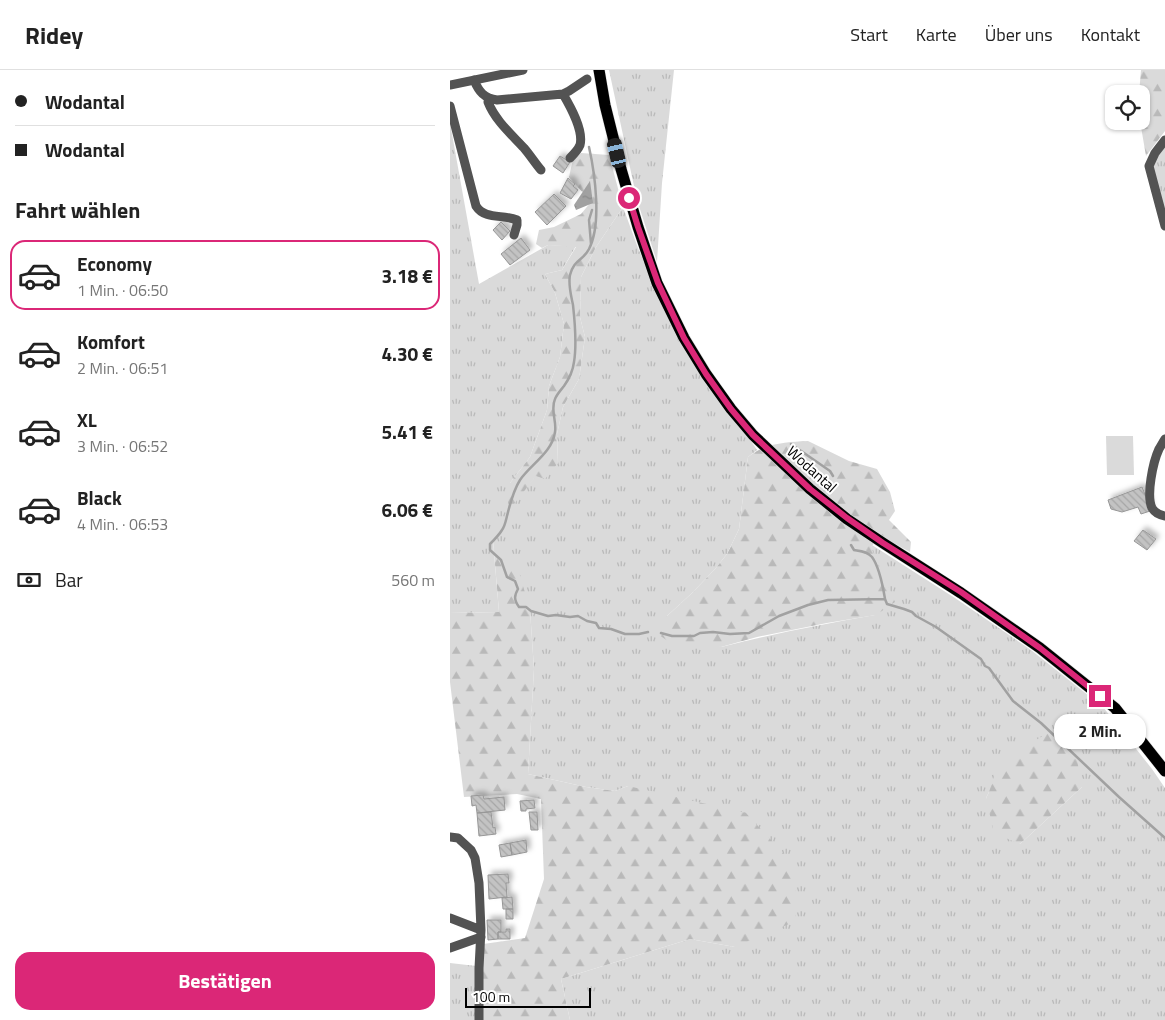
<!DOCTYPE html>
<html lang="de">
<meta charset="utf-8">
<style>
:root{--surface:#fff;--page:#f6f6f6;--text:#222;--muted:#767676;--line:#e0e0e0;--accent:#db2777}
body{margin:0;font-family:"Titillium Web",sans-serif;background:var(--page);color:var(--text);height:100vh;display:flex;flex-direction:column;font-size:19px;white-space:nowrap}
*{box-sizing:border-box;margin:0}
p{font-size:16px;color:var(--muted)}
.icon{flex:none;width:28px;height:28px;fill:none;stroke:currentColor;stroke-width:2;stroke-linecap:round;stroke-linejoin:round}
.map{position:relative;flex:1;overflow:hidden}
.details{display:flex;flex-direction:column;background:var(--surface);width:450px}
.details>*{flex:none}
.guide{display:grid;align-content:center;height:110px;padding:0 15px;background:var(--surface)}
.fabs{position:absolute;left:655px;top:15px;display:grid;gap:10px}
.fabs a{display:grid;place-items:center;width:45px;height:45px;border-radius:10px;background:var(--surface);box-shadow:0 1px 4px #0004;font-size:25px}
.scale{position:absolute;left:15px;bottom:12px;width:126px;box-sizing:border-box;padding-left:5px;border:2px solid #000;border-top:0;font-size:14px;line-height:18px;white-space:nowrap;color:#000;-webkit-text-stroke:4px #fff;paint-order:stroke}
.end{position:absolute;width:22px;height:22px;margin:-11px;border:6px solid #db2777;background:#fff;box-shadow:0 0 0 2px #fff}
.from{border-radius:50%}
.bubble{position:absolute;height:35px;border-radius:15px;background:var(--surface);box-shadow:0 1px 4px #0004;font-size:16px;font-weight:700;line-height:35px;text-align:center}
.car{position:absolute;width:15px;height:30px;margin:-15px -8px;border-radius:6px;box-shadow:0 0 4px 1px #0007;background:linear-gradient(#222 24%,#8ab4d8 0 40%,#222 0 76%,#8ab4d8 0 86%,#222 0)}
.guide b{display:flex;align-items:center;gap:18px;height:48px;font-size:19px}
.guide b+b{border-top:1px solid var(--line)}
.guide i{width:12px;height:12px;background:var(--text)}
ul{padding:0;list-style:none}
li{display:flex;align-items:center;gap:15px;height:70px;margin:0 10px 8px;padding:0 5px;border:2px solid transparent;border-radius:15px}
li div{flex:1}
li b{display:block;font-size:19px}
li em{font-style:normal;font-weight:700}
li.current{border-color:var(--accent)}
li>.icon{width:45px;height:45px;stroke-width:1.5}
h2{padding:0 15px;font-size:22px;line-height:60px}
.pay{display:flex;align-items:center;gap:12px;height:55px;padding:0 15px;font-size:19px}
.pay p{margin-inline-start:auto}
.primary-button{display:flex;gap:10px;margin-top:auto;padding:10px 15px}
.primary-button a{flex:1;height:58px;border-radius:15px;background:var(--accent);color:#fff;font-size:20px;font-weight:700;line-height:58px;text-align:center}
header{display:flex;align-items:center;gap:30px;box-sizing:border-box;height:70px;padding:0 25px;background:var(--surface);border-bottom:1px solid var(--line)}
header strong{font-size:24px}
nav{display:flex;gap:28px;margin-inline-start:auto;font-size:18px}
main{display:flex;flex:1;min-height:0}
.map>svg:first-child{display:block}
.grass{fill:url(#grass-tufts);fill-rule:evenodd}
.forest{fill:url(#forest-firs)}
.pitch{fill:#dadada}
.water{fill:url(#water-ripples)}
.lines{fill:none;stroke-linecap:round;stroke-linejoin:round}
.stream{stroke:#a1a1a1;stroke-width:2.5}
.building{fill:url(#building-back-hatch);stroke:#979797;filter:url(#shadow)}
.major-casing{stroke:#dbdbdb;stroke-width:12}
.minor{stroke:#535353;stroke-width:9}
.major{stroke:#000;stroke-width:11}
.route{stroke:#db2777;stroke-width:6}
.labels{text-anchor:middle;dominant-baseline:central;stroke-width:4;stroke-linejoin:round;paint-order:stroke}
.street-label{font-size:15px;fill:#000;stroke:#fff}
</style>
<header>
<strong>Ridey</strong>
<nav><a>Start</a><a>Karte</a><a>Über uns</a><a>Kontakt</a></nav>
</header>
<main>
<section class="details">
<div class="guide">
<b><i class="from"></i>Wodantal</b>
<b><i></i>Wodantal</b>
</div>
<h2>Fahrt wählen</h2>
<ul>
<li class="current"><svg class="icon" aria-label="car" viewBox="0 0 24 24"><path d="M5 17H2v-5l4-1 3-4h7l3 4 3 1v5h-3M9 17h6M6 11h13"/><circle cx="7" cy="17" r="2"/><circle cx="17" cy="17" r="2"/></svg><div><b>Economy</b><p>1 Min. · 06:50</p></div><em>3.18 €</em></li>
<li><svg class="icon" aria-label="car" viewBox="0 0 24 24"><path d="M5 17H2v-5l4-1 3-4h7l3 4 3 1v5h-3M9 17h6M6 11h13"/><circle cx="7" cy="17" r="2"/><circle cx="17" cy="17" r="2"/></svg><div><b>Komfort</b><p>2 Min. · 06:51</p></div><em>4.30 €</em></li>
<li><svg class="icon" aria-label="car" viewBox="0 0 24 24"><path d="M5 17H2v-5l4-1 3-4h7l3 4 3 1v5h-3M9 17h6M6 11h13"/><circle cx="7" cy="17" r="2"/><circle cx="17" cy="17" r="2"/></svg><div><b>XL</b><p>3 Min. · 06:52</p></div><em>5.41 €</em></li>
<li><svg class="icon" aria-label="car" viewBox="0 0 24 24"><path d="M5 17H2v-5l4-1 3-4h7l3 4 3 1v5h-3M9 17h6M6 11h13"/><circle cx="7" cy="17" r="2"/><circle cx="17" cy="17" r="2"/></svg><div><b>Black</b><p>4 Min. · 06:53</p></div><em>6.06 €</em></li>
</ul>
<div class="pay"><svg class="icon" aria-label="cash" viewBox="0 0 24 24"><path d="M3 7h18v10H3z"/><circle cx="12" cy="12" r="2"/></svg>Bar<p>560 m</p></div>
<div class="primary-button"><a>Bestätigen</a></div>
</section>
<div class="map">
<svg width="715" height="950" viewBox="0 0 715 950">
<defs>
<pattern id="grass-tufts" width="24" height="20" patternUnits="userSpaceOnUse" patternTransform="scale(1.25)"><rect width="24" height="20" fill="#dadada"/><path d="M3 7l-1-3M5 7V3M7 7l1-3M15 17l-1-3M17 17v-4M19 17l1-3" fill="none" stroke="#b9b9b9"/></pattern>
<pattern id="forest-firs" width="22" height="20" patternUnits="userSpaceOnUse" patternTransform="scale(1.25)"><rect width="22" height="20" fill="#dadada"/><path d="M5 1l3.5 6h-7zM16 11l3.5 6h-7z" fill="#b9b9b9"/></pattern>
<pattern id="water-ripples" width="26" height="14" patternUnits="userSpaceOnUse" patternTransform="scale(1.25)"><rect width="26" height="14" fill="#a1a1a1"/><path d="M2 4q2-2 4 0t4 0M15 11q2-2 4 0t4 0" fill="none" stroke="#898989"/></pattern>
<pattern id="building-back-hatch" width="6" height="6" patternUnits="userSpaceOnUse" patternTransform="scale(1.25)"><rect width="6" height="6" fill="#c3c3c3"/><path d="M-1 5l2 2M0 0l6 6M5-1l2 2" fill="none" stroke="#a6a6a6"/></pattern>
<filter id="shadow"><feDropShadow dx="3.5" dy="-3.5" stdDeviation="2.5" flood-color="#0004"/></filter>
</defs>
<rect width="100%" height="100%" fill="#fff"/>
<path class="grass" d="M159,0H224L212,113L207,192L187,130Z
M0,53L29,214L98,175L126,176L112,200L95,204L105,223L114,254L110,287L99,316L97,340L80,387L60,413L76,417L86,406L108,393L107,364L113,337L129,309L135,267L130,247L131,207L146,177L173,137L188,178L212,233L254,307L274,339L299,368L307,380L298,387L289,459L277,484L265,499L242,523L217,546L271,577C322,564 373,554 425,545L421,477L422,475L505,528L581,580L653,637L702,699L715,718V950H120L111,909L240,869L285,877L178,716L165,721L136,717L78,704L84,599L80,540L43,471L49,542L0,543ZM632,717L570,774L536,728L539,722Z
M715,74V148L702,96Z
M0,893L26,896L27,950H0Z"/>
<path class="forest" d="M691,0H715V61L696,86L690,51H691V24H689Z
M131,83L159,85L173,137L146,177L131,207L130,247L135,267L129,309L113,337L107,364L108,393L95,409L86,406L57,443L60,413L80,387L97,340L99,316L110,287L114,254L105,223L95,204L112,200L126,177L98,175L92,178L86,174L89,160L104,157L131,144L141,132L119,107L123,89Z
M358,371L399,391L427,399L440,422L445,441L439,450L461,472L460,482L430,466L421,477L445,532L426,545L377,553L307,567L271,577L218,571L206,563L217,546L242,523L265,499L277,484L289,459L298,387C314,373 338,372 358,371Z
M43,470L69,502L80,540L84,599L78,704L136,717L165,721L178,716L296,743L345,796L346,851L285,877L240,869L111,909L120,950H30L33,874L75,868L94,809L91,729L67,724L14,727L0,612V543L49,542Z
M600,662L626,684L632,717L570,774L544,763L536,728L539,722L549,691Z"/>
<path class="pitch" d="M656,366H683L684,405H657Z"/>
<path class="water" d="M140,111L143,133L126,140L124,135Z"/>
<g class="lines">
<path class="stream" d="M139,77C145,104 152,154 139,179C133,191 124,189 120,205C118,215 121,225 123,235C125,253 127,274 124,292C123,300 119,309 114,316C111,320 107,324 105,329C100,340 107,351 105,362C102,383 81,394 70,410C63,421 60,434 57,446C56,450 55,456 52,460C49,465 44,470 40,474V480L51,490L57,507L65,511L68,519C64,526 64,530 69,537H76L81,541L98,546L106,545L120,547L128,546L137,551L146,553L149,558L161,559L175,564H189L198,562
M141,174L139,150L142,140
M341,374L380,401L383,406
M401,475L404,480C410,481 417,481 422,487C430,498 433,517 435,529
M211,563L222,566H244L250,563L263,562L280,564L299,563L329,546L358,535L378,530L435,529L437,534L454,539L462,542L466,546L486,557L531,589L535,596L539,598L563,631L591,653L669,727L715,768"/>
</g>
<path class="building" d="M110,86L120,92L113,103L103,96Z
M118,108L125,114L123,116L128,120L121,129L110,123Z
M104,124L116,136L97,155L85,142Z
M51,152L60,161L52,170L43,160Z
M71,168L80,180L60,195L51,184Z
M692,417L698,432L700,441L691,444L688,437L672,442L661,439L658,430Z
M693,460L706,469L697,480L684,471Z
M33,725L34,729L54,727L55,740L27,743L26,735L22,736L21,726Z
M84,730L85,738L76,739V741H71L70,731Z
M41,742L43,758L45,757L46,764L29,766L27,743Z
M79,742H87L88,760H81Z
M76,770L77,782L62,785L60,773Z
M60,773L62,785L51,787L49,775Z
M58,804L59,813H56L57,827L39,829L38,805Z
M62,827L63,839H53L52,828Z
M56,839H63V849H56Z
M37,850H51V862H48V869L38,870Z
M56,859H60V869H48V862H56Z"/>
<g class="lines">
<g class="major-casing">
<path id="major" d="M149,0L155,35L171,99L188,157L207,213L234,268L256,304L281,339L303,365L360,419L397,449L433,473L511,523L590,578L665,638L715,701"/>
</g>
<path class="minor" d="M24,10C29,22 34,28 47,30L113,24L119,21L137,9
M0,15L73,0
M113,24C120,36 134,60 130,75C128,80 124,84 120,88
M39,29L38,32C45,50 61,64 74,78C80,85 85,93 91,100
M0,36L26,136C35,150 53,144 67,150V155L64,165
M715,70L705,83L699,96L715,156
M715,369C713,372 711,376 709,379C703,392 696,425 702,438C705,443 709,445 715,446
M0,767L8,768L21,780L25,788L29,813L31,860L29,898V950
M0,848L31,860
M0,878L31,867"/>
<use href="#major" class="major"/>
</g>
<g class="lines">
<path class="route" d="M179,128L188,157L208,213L234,268L256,304L281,339L303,365L360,419L397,448L433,473L511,522L590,578L650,626"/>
</g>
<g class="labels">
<g class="street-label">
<text transform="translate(362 399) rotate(42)">Wodantal</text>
</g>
</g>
</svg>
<div class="fabs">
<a><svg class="icon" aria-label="locate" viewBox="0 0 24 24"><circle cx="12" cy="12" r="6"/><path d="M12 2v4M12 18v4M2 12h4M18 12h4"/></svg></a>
</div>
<div class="scale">100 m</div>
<i class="end from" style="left:179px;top:128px"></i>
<i class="end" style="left:650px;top:626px"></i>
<div class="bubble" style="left:604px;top:644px;width:92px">2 Min.</div>
<i class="car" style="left:167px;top:83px;rotate:347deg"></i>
</div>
</main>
